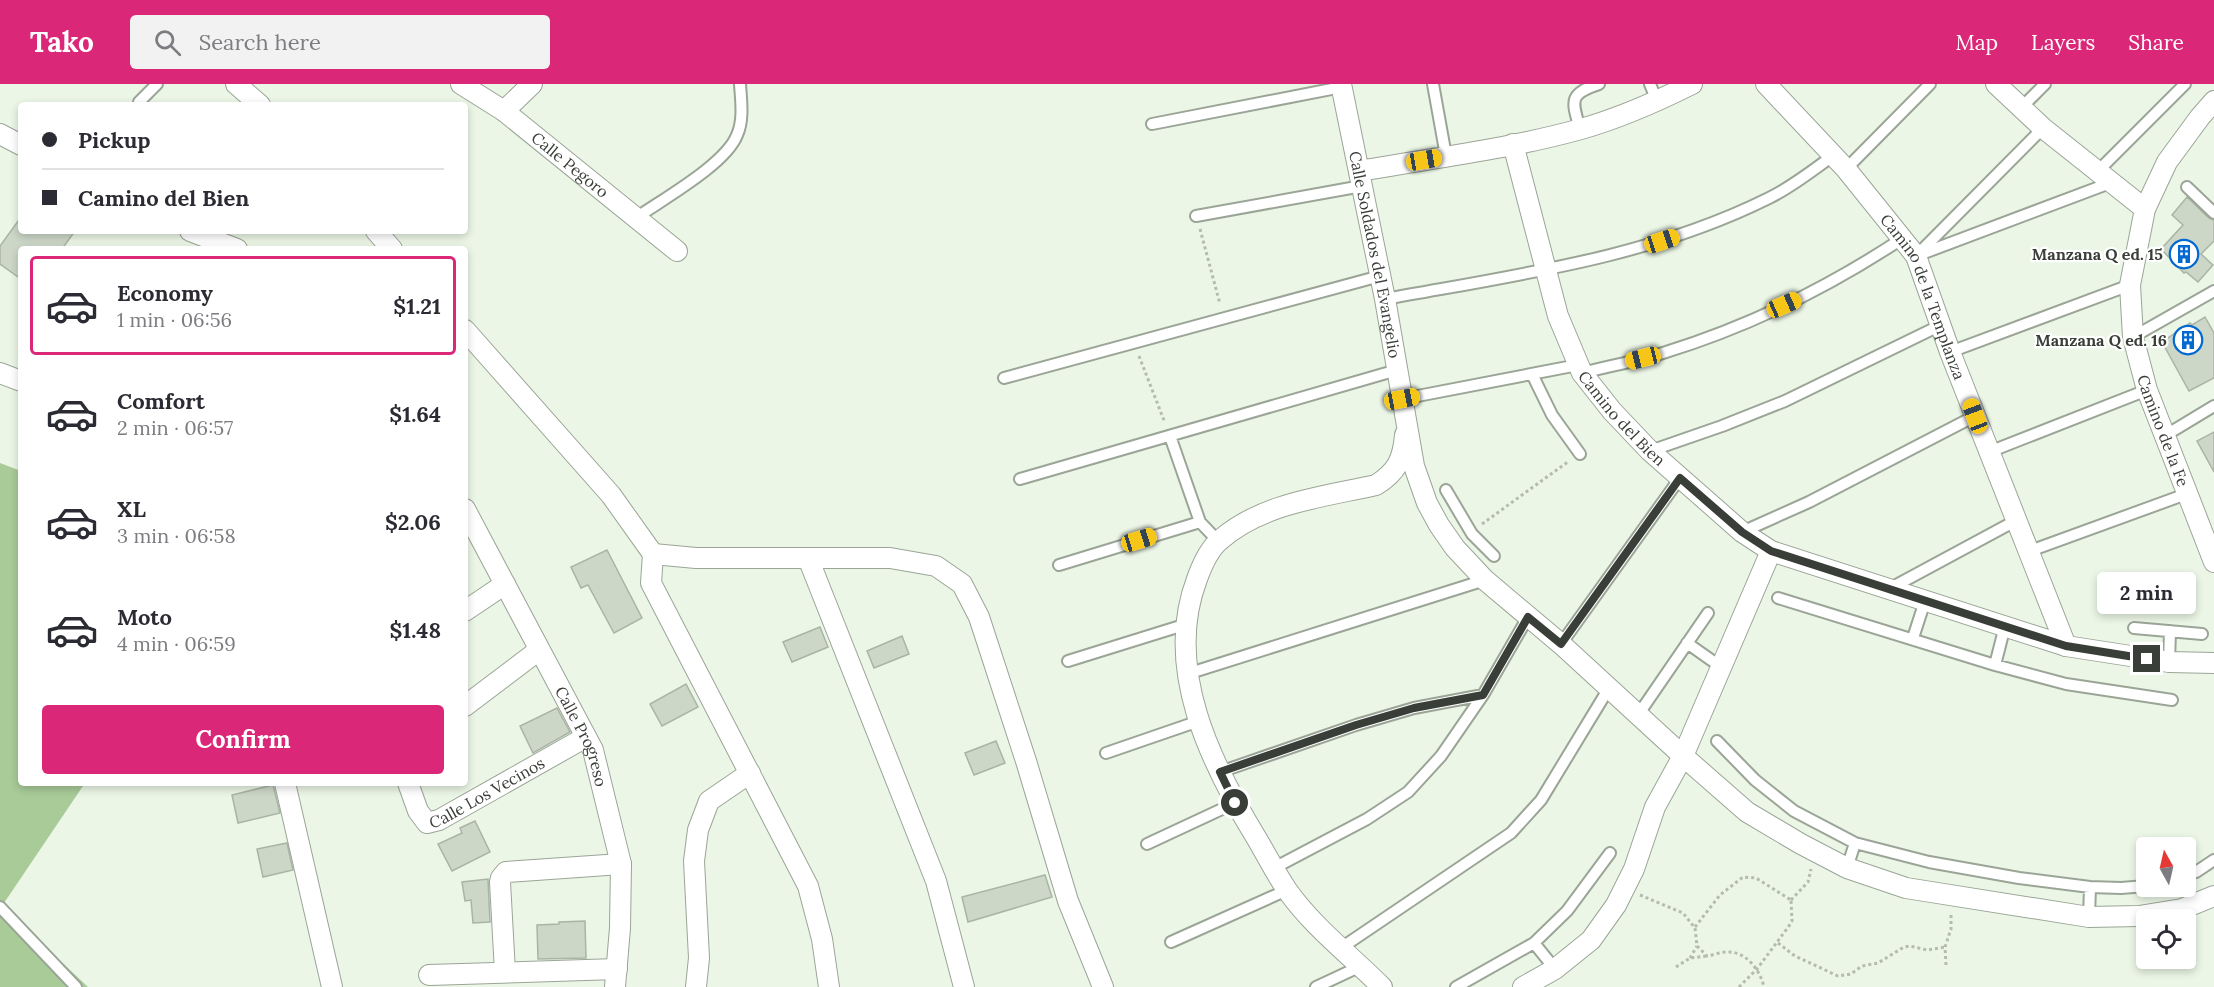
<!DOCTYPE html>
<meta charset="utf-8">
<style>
:root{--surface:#fff;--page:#f2f2f3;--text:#2b2b33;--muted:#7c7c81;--line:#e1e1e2;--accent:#db2777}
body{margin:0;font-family:Lora,serif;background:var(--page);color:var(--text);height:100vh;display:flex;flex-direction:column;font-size:22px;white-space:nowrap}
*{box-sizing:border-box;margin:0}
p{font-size:20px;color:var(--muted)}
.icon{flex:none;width:33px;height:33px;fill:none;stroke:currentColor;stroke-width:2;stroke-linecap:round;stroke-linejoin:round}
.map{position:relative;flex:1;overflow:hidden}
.side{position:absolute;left:18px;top:162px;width:450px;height:540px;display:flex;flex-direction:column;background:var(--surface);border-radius:6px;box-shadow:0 3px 9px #0003}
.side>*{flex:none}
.banner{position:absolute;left:18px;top:18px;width:450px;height:132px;border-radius:6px;box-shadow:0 3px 9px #0003;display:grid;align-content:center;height:132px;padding:0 24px;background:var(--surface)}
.needle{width:39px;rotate:352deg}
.fabs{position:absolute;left:2136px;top:753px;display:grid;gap:12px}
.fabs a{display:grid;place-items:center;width:60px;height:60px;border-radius:6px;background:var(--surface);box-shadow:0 3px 9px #0003;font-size:30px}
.end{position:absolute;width:27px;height:27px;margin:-14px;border:8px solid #3a3e38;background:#fff;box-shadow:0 0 0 3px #fff}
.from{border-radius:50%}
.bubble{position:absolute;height:42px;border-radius:6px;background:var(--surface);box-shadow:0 3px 9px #0003;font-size:20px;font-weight:800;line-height:42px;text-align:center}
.car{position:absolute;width:18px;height:36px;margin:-18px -9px;border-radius:8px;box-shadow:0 0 4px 2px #0007;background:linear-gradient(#f5c518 24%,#345 0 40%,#f5c518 0 76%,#345 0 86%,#f5c518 0)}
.banner b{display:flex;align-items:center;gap:21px;height:57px;font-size:22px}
.banner b+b{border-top:2px solid var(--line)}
.banner i{width:15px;height:15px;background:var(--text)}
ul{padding:10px 0 0;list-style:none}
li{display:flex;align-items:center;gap:18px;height:99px;margin:0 12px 9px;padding:0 12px;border:3px solid transparent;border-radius:6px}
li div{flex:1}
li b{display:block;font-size:22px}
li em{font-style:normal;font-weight:800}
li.active{border-color:var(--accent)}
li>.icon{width:54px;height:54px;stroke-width:1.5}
.button{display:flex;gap:12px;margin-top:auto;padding:12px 24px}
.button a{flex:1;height:69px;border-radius:6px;background:var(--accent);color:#fff;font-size:24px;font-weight:800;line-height:69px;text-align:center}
header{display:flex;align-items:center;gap:36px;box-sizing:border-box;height:84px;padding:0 30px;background:var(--accent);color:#fff}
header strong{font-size:28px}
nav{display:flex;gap:33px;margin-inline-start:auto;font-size:21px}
.search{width:420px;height:54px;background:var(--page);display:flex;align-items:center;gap:15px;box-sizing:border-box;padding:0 21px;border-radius:6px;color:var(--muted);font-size:22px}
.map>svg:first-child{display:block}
.green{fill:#a8cb98}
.building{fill:#ccd7c8;stroke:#aab4a5;stroke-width:1.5}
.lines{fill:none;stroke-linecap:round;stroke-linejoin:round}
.lane-casing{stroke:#9ba597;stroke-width:14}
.street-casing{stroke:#9ba597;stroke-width:22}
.path{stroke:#b3bcaf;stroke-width:3;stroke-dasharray:3 3;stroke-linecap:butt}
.lane{stroke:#fff;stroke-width:10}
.street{stroke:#fff;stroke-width:20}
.route{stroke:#3a3e38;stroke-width:8}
.labels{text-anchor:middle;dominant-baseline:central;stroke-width:4.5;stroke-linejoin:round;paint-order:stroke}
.street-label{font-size:16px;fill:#3a3e38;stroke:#fff}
.poi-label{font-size:16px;font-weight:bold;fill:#3a3e38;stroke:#fff;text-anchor:end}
</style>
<header>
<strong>Tako</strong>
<div class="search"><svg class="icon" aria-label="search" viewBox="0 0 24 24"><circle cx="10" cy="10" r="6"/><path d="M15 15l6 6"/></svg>Search here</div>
<nav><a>Map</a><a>Layers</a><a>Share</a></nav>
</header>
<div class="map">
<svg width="2214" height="903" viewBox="0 0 2214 903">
<rect width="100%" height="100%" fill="#ebf6e6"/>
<path class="green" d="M0,379L21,387V699H85L2,822L88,903H0Z"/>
<path class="building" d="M2187,113L2209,134L2214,136V157L2201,170L2213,181L2198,198L2186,188L2184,189L2161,165L2183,141L2172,131Z
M21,133V147H75L62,165H21V195L0,180V162Z
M2205,233L2214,249V294L2189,307L2162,258L2190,239L2192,241Z
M2214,348V388L2197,357Z
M607,466L642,534L614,549L588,501L581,504L571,483Z
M820,543L828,563L792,578L783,558Z
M902,552L909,570L874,584L867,567Z
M686,600L698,623L662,642L650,620Z
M557,624L570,648L533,669L520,642Z
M996,657L1005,679L974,691L965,669Z
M273,701L280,729L238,739L232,711Z
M475,737L490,768L452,787L438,760L462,749L460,744Z
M287,759L293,786L263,793L257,765Z
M1045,791L1052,813L968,838L962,813Z
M488,795L490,838L473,839L471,816L465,817L462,798Z
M585,837L586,874L538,875L537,841L559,840V838Z"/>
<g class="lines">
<g class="lane-casing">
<path id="lane" d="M1433,0L1446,72
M1650,0L1657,17
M139,18L157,0
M2021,24L2045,0
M1152,40L1342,3
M1580,45C1572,17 1568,10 1599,0
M1846,85L1930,0
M2097,88L2185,0
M2187,103L2214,129
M1196,132L1362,102
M636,134C663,115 726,80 737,51C744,36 741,16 740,0
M1919,169L2043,44
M1916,172L2110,99
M1385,215C1515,191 1649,174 1769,114C1792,103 1813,86 1834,71
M2133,253L2214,207
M1950,268L2130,201
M1582,289C1609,282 1637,277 1663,269C1748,243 1829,203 1903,154
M1532,290L1552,331L1580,370
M1004,294L1380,192
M1402,315L1578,281
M2166,351L2214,322
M1170,352L1200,438L1218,457
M1650,367L1722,342L1785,317L1941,241
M1989,368L2147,306
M1020,395L1397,286
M1446,406L1472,450L1494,472
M1742,448L1809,418L1975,332
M2030,467L2189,409
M1059,481L1200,438
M1889,505L2017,436
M1778,514L1995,581L2066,600L2172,616
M2134,544L2202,550
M1913,554L1925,517
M1687,559L1721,583
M1561,560L1680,394
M1068,577L1187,540
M2169,578L2170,547
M1995,581L2005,542
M1187,590L1485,496
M1638,631L1708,529
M1717,657L1755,696L1794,727L1855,759L1929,778L2019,794L2090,803L2121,804L2146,802
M1106,669L1199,637
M1220,688L1356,641L1414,624L1483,611
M1147,760L1235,719
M1274,784L1367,735L1408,708L1441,672L1483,611L1528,533
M1847,784L1855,759
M2186,791L2196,788L2214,776
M0,823L76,903
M2089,833L2090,803
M1171,858L1287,806
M1534,859L1555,885
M1341,864L1511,749L1541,716L1609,604
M1316,903L1361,882
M1456,903L1534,859L1567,827L1610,769"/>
</g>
<g class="street-casing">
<g id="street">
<path d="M236,0L260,21"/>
<path id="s1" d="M461,0L504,27L677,167"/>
<path id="s2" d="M1341,0L1385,215L1414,382L1427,419L1439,441L1455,464L1485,496L1561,560L1683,672L1747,728L1801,760L1847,784L1906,804L2089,833L2139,832L2182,825L2214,812"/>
<path id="s3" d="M1766,0L1846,85L1916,172L1950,268L2066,562"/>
<path d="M1996,0L2043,44L2145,125"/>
<path id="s4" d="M2214,17L2200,33L2167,78L2145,125L2130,201L2133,253L2147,306L2214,478"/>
<path d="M504,27L532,0"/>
<path d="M0,50L21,61"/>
<path id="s5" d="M1513,60L1558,232L1582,289L1612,327L1650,367L1742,448L1771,467L2066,562L2169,578L2214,579"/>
<path d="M1359,87C1433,74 1509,65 1581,45C1620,34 1656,18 1692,0"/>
<path d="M190,147L237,165"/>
<path d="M376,147L392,165"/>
<path d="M465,246L611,411L653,470L651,499L808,802L822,855L829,903"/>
<path d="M0,289L21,297"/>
<path id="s6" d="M465,425L593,666L621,780L620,844L615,903"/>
<path d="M653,470L696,474H890L936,482L962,500L979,533L1026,677L1068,817L1103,903"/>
<path d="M808,474L936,797L964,903"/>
<path d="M465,527L505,500"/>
<path d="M465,622L539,566"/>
<path d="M285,699L332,903"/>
<path id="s7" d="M408,699L418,727L427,739L439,736L586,653"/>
<path d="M505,888L500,798L501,794L506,788L621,780"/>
<path d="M429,891L617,885"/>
<path d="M696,903L699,874L694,777L698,746L709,717L750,689"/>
<path d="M1382,903C1350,871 1313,843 1287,806C1276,790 1267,772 1257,755C1211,680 1163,584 1197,495C1202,481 1209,465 1220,456C1262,419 1323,413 1376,401C1397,388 1403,375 1405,351"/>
<path d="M1523,903L1555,885L1591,856L1616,821L1634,785L1655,723L1683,672L1771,467"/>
</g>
</g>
<path class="path" d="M1200,145L1220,220
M1139,272L1165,339
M1482,440L1569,377
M1640,811L1683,829L1695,844L1697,862L1707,872C1713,871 1720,868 1727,868C1746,867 1760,886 1764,903
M1791,816L1808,798L1811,785
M1695,843L1720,811L1743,793L1756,794L1791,816
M1778,859L1795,872L1838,892L1851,890L1862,882L1878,879L1904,863L1910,862L1927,866L1945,863
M1690,874L1697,862
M1946,881L1945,863L1951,845V829
M1676,883L1690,874L1707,872
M1739,903L1757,885L1789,842L1792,837L1791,816"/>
<use href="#lane" class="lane"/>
<use href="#street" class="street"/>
</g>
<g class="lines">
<path class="route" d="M1235,719L1220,688L1356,641L1414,624L1483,611L1528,533L1561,560L1680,394L1742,448L1771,467L2066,562L2147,575"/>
</g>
<defs>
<g id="building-ring" transform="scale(1.5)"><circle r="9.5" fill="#fff" stroke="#0368d0" stroke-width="1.5"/><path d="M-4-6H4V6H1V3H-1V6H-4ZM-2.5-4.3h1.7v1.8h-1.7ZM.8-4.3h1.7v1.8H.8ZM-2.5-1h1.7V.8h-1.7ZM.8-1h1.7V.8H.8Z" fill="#0368d0"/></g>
</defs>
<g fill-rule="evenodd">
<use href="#building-ring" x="2184" y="170"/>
<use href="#building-ring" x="2188" y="256"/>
</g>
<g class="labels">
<g class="street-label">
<text stroke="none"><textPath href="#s1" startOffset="136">Calle Pegoro</textPath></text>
<text stroke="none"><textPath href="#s2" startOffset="174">Calle Soldados del Evangelio</textPath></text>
<text stroke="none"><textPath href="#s3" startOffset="268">Camino de la Templanza</textPath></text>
<text stroke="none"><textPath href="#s5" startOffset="300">Camino del Bien</textPath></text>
<text stroke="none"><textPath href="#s4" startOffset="357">Camino de la Fe</textPath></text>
<text stroke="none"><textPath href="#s6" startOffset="256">Calle Progreso</textPath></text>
<text stroke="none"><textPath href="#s7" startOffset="112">Calle Los Vecinos</textPath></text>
</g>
<g class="poi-label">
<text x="2163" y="170">Manzana Q ed. 15</text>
<text x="2167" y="256">Manzana Q ed. 16</text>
</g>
</g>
</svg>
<div class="fabs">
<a><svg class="needle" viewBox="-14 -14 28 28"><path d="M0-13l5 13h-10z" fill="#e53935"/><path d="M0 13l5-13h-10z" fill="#7c7c81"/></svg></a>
<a><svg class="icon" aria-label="locate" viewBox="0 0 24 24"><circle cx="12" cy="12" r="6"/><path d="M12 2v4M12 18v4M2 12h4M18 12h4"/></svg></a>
</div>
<i class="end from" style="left:1235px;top:719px"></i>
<i class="end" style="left:2147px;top:575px"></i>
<div class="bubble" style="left:2097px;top:488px;width:99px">2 min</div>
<i class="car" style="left:1424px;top:76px;rotate:80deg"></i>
<i class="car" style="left:1662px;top:157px;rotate:72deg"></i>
<i class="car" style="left:1784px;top:221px;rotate:66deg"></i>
<i class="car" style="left:1643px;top:274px;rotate:256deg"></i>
<i class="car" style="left:1402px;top:315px;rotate:79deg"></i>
<i class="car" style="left:1975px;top:332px;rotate:339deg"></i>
<i class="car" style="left:1139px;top:456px;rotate:73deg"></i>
<div class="banner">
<b><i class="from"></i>Pickup</b>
<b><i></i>Camino del Bien</b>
</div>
<section class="side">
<ul>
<li class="active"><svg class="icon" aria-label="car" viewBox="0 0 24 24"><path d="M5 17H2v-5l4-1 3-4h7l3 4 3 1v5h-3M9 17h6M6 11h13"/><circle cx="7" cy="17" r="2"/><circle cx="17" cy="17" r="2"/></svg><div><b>Economy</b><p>1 min · 06:56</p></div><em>$1.21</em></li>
<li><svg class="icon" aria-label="car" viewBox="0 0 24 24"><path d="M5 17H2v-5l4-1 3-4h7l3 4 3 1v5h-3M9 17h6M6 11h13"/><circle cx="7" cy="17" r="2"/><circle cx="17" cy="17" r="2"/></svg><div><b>Comfort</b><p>2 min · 06:57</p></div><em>$1.64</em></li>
<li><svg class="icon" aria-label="car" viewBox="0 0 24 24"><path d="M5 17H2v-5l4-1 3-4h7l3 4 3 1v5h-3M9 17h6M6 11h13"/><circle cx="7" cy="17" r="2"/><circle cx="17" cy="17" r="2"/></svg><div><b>XL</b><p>3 min · 06:58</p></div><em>$2.06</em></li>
<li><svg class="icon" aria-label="car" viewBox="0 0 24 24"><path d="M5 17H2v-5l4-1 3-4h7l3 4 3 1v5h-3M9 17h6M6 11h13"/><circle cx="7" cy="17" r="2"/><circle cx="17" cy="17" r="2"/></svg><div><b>Moto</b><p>4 min · 06:59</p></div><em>$1.48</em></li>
</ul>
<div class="button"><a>Confirm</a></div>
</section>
</div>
